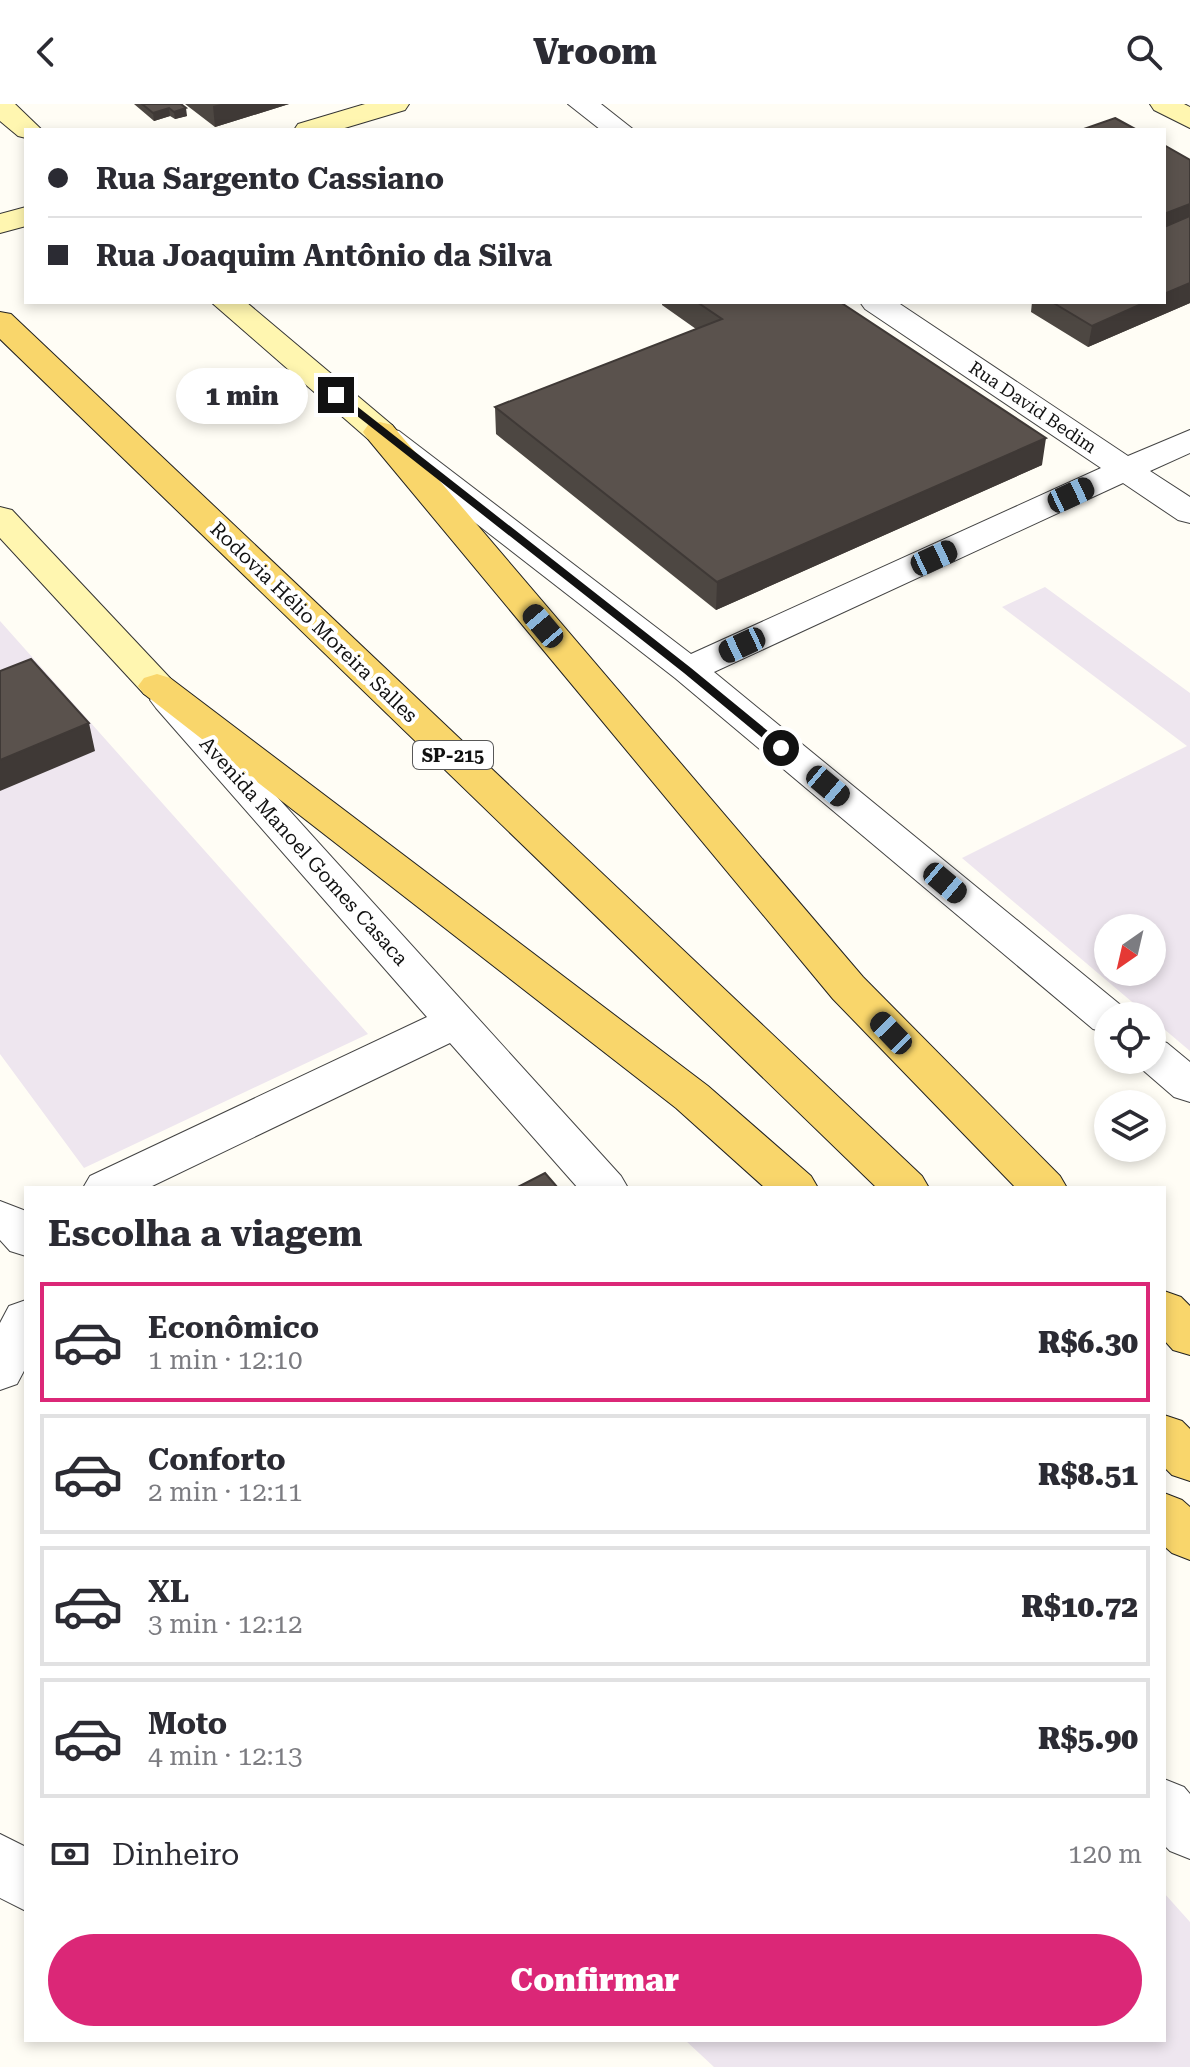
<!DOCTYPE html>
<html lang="pt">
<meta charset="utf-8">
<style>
:root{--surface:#fff;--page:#f7f7f7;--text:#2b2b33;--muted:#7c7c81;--line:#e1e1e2;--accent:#db2777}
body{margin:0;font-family:"Roboto Serif",serif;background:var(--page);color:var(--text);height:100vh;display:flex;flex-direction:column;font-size:30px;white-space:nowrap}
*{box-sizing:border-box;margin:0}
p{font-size:26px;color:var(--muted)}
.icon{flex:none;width:44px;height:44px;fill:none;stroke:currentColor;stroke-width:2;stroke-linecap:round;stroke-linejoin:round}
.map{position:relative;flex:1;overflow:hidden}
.drawer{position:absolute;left:24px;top:1082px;width:1142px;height:856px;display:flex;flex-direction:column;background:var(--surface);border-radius:0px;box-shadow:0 4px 12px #0003}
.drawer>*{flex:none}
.banner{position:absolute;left:24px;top:24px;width:1142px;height:176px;border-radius:0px;box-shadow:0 4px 12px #0003;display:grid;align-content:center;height:176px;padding:0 24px;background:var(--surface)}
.needle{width:52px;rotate:214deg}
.controls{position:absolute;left:1094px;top:810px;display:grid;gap:16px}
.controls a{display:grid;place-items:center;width:72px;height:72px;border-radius:50%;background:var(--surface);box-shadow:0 4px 12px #0003;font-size:40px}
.end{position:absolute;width:36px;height:36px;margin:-18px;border:10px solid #111;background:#fff;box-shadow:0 0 0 4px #fff}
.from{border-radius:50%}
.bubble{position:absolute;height:56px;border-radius:28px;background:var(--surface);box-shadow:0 4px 12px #0003;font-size:26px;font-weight:800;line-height:56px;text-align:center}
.car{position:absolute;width:24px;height:48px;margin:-24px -12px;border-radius:10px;box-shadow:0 0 6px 2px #0007;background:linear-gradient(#222 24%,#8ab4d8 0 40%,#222 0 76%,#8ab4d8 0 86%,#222 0)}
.banner b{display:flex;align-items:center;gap:28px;height:76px;font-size:30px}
.banner b+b{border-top:2px solid var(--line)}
.banner i{width:20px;height:20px;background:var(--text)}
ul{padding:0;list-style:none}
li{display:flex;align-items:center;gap:24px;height:120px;margin:0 16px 12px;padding:0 8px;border:4px solid var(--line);border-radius:0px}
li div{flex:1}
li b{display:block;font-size:30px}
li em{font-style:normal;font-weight:800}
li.on{border-color:var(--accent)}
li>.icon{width:72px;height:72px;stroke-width:1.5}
h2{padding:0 24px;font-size:36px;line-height:96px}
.pay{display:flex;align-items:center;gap:20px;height:88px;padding:0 24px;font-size:30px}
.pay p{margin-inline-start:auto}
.action{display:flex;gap:16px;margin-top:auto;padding:16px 24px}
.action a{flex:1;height:92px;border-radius:48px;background:var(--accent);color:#fff;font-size:32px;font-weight:800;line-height:92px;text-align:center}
header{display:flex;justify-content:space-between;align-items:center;height:104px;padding:0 24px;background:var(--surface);font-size:36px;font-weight:800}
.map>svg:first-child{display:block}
.industrial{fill:#eee6ef;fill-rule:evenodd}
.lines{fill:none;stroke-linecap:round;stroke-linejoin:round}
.street-casing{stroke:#444;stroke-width:2}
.secondary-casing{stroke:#333;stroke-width:2}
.primary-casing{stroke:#222;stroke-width:2}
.street{fill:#fff;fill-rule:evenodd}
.secondary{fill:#fff6b0;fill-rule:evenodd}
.primary{fill:#f9d66b;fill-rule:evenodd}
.wall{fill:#4d4742}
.shaded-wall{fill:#3f3936}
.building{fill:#5a524d;stroke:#3f3936;stroke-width:2}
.route{fill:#111}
.labels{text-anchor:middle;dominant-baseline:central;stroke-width:8;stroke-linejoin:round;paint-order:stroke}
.far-street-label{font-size:18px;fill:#111;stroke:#fff}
.shield{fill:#fff;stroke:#585858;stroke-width:2}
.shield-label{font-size:18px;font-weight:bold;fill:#111}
.street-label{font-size:20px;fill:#111;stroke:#fff}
</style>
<header><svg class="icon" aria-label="back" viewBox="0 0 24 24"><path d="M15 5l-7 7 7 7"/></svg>Vroom<svg class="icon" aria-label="search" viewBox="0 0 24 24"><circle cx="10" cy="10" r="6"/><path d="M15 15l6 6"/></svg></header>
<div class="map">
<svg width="1190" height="1963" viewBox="0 0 1190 1963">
<rect width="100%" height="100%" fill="#fffdf5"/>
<path class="industrial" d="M1045,483L1190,589V947L962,754L1187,642L1002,503ZM1108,824H1152V868H1108Z
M0,517L368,930L84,1064L0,950Z
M1164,1789L1190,1818V1963H714L685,1936H1164Z"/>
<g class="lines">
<g class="street-casing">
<path id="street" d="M568,0H601L634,26H601Z
M860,198H897L1128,352L1190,326V349L1150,367L1190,393V419L1178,416L1123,379L714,568L1123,903L1128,912H1108V929L1093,925L675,574L375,341L370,334L375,327L387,324L399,327L691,550L1101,364L865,205Z
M169,584L182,588L621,1072L628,1084H578L450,939L148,1084H83L90,1072L427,913L156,604L150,596L156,588Z
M1152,934L1167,939L1190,958V998L1174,993L1137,961L1134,956H1152Z
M0,1097L26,1107V1152L10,1147L0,1136Z
M26,1196V1263L17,1280L0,1286V1219L9,1202Z
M1164,1675L1184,1683L1190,1690V1755L1170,1747L1164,1741Z
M0,1730L26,1743V1807L0,1794Z"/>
</g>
<g class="secondary-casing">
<path id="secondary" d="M0,0H15L42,26H26V34L18,32L0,17Z
M365,0H409L405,6L338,26H294L298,20Z
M1150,0H1184L1190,3V24L1154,6Z
M26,103V122L0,129V110Z
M211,198H246L392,321L397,328L392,335L380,338L368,335Z
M0,403L12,406L170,574L176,582L170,590L157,594L144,590L0,434Z"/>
</g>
<g class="primary-casing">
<path id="primary" d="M0,208L11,210L922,1072L929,1084H877L0,235Z
M380,318L392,321L863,873L1060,1072L1067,1084H1016L833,895L368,335L363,328L368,321Z
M157,570L170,574L708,982L811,1072L818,1084H765L676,1004L144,590L138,582L144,574Z
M1164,1187L1181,1193L1190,1202V1251L1173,1246L1164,1236Z
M1164,1311L1182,1317L1190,1325V1377L1172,1371L1164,1363Z
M1164,1389L1182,1396L1190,1403V1456L1172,1449L1164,1442Z"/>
</g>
<use href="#street" class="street"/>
<use href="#secondary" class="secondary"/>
<use href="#primary" class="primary"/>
</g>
<path class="wall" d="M134,0H181L187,12L175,15L170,12L154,17Z
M185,0H289L215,23Z
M662,198H840L1042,361L716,506L496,330L495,303L696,225L662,201Z
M1032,198H1164L1190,199L1088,243L1031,208Z"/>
<path class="shaded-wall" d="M221,0H289L215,23L213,2Z
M169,4L170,12L154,17L153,9Z
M186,4L187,12L175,15L174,8Z
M1190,100V119L1164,129V110Z
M1190,179V199L1088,243L1092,222L1146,198H1164V190Z
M1046,334L1042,361L716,506L717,478Z
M89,619L95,647L0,687V656Z"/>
<path class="building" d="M142,0H181L186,4L174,8L169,4L153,9Z
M1115,14L1137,26H1081Z
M1164,41L1190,56V100L1164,110Z
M1190,112V179L1164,190V123Z
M697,198H840L1046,334L717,478L495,303L722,215Z
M1052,198H1146L1092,222Z
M31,555L89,619L0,656V567Z
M545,1069L558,1084H516Z"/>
<path class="route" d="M333,289H340L691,564L785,641V646H777L684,569L333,293Z"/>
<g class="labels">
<g class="far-street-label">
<text transform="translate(1033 303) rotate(34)">Rua David Bedim</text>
</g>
<rect class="shield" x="413" y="637" width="80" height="28" rx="6"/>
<g class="shield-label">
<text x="453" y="651">SP-215</text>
</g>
<g class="street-label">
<text transform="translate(314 518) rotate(44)">Rodovia Hélio Moreira Salles</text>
<text transform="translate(304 747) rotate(48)">Avenida Manoel Gomes Casaca</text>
</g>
</g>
</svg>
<div class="controls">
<a><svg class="needle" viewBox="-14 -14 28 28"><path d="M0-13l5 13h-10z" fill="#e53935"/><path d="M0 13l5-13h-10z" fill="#7c7c81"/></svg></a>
<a><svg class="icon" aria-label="locate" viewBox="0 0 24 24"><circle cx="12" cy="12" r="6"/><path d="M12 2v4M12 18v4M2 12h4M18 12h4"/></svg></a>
<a><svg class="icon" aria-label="layers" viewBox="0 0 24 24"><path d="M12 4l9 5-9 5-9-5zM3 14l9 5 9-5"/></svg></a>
</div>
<i class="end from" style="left:781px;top:644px"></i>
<i class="end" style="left:336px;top:291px"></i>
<div class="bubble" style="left:176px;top:264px;width:132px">1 min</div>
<i class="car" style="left:1071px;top:391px;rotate:65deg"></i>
<i class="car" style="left:934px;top:454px;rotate:65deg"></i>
<i class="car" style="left:543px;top:522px;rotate:320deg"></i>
<i class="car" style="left:742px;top:541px;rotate:245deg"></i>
<i class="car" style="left:828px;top:682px;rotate:130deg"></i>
<i class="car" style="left:945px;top:779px;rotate:130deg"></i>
<i class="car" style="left:891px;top:929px;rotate:316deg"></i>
<div class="banner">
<b><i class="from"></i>Rua Sargento Cassiano</b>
<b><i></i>Rua Joaquim Antônio da Silva</b>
</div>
<section class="drawer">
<h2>Escolha a viagem</h2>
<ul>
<li class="on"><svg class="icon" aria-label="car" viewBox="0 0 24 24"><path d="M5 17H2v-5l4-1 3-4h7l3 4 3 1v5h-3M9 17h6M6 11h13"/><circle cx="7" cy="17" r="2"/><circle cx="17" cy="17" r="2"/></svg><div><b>Econômico</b><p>1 min · 12:10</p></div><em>R$6.30</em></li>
<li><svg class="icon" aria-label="car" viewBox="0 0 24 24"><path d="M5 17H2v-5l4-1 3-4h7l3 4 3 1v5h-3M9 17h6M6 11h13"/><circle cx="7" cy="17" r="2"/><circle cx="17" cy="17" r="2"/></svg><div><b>Conforto</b><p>2 min · 12:11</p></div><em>R$8.51</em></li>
<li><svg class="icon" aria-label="car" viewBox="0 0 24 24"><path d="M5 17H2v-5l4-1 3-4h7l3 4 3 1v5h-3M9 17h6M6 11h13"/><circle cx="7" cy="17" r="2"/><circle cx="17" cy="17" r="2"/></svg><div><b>XL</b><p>3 min · 12:12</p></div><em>R$10.72</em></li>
<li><svg class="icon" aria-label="car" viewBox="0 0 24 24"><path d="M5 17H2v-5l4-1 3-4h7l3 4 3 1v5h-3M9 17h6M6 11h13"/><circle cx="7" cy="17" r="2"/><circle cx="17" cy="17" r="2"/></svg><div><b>Moto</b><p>4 min · 12:13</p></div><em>R$5.90</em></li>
</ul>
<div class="pay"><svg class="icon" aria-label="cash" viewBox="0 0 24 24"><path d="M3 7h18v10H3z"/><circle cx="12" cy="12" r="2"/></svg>Dinheiro<p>120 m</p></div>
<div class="action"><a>Confirmar</a></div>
</section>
</div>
